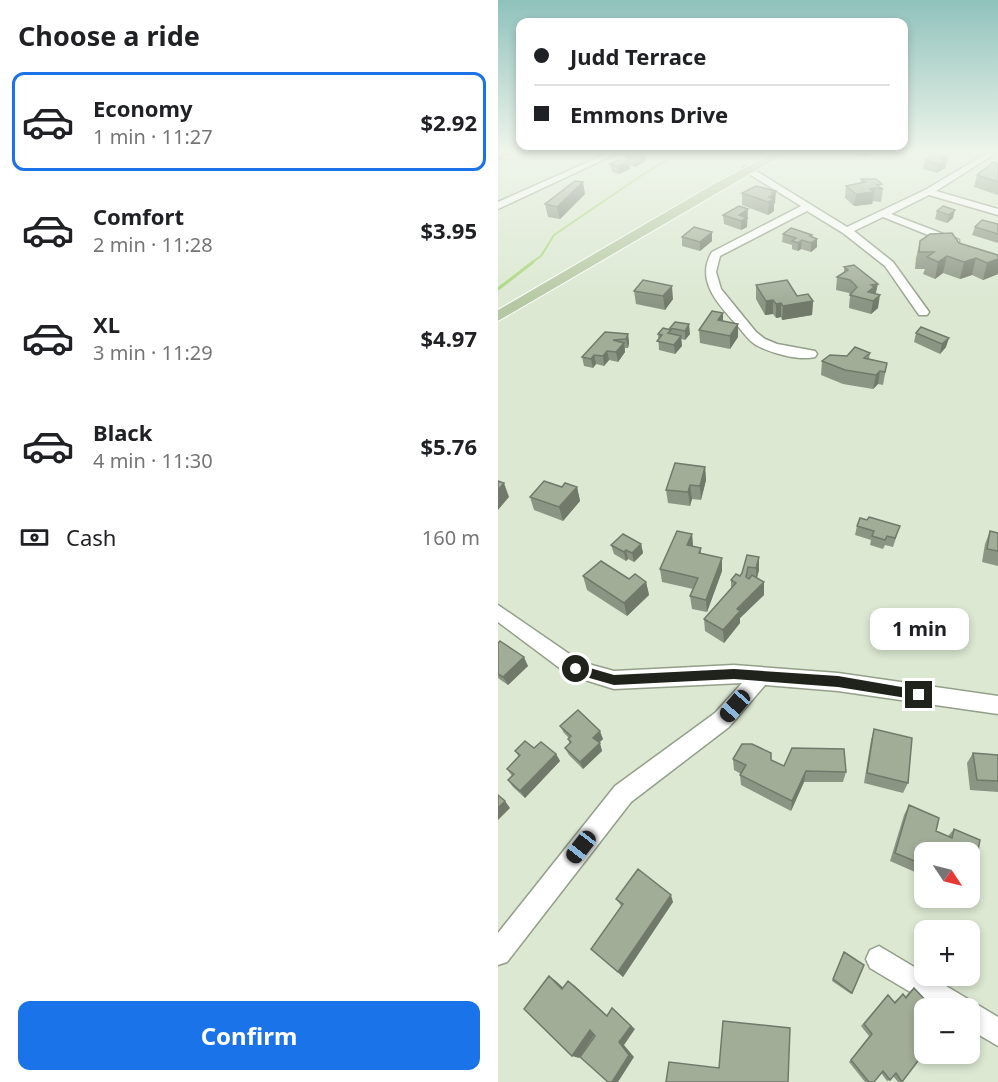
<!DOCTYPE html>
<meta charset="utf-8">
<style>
:root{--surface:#fff;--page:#f2f2f2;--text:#202124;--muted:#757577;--line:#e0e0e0;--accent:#1a73e8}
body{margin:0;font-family:"Noto Sans",sans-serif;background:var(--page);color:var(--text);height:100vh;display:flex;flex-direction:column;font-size:22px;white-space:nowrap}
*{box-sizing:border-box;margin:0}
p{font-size:20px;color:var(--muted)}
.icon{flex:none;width:33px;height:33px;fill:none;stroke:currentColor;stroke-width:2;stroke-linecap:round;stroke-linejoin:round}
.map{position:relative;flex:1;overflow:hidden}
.panel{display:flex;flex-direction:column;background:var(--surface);width:498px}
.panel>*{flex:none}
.banner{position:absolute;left:18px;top:18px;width:392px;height:132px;border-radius:12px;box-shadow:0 3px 9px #0003;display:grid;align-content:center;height:132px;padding:0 18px;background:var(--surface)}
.needle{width:39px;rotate:125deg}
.controls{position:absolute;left:416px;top:842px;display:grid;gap:12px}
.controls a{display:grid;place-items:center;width:66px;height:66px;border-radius:12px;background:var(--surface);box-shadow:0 3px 9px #0003;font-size:30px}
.end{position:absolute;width:27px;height:27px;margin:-14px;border:8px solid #1f231b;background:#fff;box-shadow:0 0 0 3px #fff}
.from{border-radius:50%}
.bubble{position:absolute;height:42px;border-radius:12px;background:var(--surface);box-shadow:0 3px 9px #0003;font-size:20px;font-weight:700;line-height:42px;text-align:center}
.car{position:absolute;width:18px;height:36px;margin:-18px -9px;border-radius:8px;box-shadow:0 0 4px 2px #0007;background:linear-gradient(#222 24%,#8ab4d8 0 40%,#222 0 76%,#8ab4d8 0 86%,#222 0)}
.banner b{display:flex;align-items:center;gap:21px;height:57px;font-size:22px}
.banner b+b{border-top:2px solid var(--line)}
.banner i{width:15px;height:15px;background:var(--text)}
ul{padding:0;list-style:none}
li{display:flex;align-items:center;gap:18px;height:99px;margin:0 12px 9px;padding:0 6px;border:3px solid transparent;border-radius:12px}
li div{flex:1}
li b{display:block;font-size:22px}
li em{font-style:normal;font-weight:700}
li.on{border-color:var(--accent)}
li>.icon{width:54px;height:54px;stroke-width:1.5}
h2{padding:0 18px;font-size:27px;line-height:72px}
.pay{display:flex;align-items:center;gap:15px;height:66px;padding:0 18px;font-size:22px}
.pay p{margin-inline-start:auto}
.action{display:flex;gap:12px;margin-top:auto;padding:12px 18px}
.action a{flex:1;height:69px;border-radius:12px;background:var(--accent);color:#fff;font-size:24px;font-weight:700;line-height:69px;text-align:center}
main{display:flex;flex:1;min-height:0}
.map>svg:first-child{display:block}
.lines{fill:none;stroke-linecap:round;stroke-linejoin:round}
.stream-far1{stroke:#a9d67b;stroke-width:2}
.stream{stroke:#a9d67b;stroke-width:3}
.minor-casing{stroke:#949f8a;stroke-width:3}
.major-casing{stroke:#fff;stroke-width:2}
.minor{fill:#fff;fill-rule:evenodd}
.major{fill:#b6c8a3;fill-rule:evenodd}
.wall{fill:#8b9583}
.shaded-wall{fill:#71796a}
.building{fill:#a2ad98;stroke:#71796a;stroke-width:1.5}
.route{fill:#1f231b}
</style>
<main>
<section class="panel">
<h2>Choose a ride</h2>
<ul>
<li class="on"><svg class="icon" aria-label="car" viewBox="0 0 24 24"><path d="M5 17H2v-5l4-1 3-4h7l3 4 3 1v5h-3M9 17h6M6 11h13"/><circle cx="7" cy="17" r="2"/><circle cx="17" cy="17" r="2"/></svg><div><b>Economy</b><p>1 min · 11:27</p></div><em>$2.92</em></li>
<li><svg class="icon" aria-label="car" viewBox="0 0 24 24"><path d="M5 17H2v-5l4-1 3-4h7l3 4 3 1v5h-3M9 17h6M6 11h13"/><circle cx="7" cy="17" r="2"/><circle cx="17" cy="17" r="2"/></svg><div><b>Comfort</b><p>2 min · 11:28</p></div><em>$3.95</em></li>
<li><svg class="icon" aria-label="car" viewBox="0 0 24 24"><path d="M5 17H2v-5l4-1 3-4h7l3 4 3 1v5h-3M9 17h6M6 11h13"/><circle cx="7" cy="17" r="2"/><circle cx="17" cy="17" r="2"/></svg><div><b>XL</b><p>3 min · 11:29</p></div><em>$4.97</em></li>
<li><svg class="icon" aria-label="car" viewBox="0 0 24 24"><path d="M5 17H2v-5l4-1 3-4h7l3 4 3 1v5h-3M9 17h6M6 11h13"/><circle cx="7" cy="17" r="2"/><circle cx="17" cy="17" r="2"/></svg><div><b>Black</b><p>4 min · 11:30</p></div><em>$5.76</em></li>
</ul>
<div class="pay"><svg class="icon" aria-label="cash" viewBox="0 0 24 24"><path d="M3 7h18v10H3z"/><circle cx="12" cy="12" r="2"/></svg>Cash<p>160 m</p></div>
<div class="action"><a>Confirm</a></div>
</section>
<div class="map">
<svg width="500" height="1082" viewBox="0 0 500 1082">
<rect width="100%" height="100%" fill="#dce8d2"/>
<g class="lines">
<path class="stream-far1" d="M33,263L43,256L56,235L144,175L181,153"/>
<path class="stream" d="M0,289L35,262"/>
<g class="minor-casing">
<path id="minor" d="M110,153H120L0,209V202Z
M489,153H498L438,191L500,209V215L431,195L393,214L461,240V244H453L385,217L356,231L395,262L431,312L429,315H421L387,266L345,233L309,211L222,256L218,272L223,289L258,332L267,339L279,344L317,351L319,354L317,357C301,361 273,353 258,345C250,340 245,332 239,325C220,304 197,280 214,252L303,206L246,171V167H252L349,227L427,190Z
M0,605L83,662L116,671L236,665L340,673L500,696V714L340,691L267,685L231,727L133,802L9,962L0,965V933L117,786L217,713L244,683L116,689L71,675L0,622Z
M381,946L500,1017V1046L471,1029V1008H439L372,968L368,959L372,950Z"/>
</g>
<g class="major-casing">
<path id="major" d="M276,153H288L0,321V310L216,184Z"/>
</g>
<use href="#minor" class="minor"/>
<use href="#major" class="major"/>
</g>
<path class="wall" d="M359,153H375L373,155L367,157L359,155Z
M127,156L148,161L137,167L131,165L132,169L121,174L114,172L112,164L128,161Z
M427,160H449L447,168L439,173L425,169Z
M500,164V195L476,187L479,175Z
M363,179L385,189L383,202L375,201L374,204L356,206L347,198L348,186L363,183Z
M244,193L277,203L276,204V211L270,215L244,205Z
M87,194L62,219L50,217L47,204Z
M445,206L455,218L449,223L437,219L439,211Z
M225,215L250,218L249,219V227L243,230L226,224Z
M500,224V243L474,235L477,227Z
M214,232V241L202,251L184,246V237Z
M285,234L314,237L319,239V247L313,252L303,249L300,251L294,249V245L284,242Z
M422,241L461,243L500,255V274L485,280L474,275L462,279L445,273L437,279L425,274L427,269H417L418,258Z
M346,267L378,294L380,308L373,314L351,308L352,295L351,293L338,290L339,277L346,273Z
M145,280L175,299L167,310L138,304L136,291Z
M258,285L315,301L314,315L284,320L283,317L278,318L275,314L267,315L258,299Z
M225,321L240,324V337L232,349L202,343L201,330Z
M177,322L192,334L187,340L183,339L184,346L177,354L161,350L160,334L173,330L172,328Z
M423,327L448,347L442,354L416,342L418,333Z
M130,334L131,343L130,348H127V352L120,362L111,360L106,366L98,364L95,368L86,366L84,357Z
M372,353L371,359L389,363L385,385L380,384L375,389L345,384L323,375L324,361L349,356Z
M207,467L208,480L203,500L194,499L192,506L170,503L168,490Z
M64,487H79L82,501L65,521L36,510L32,497Z
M359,526L399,535L395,547L387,545L385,549L372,545L373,540L357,535Z
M492,531L500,533V566L484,562L487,544Z
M194,534L195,546L203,548V553L224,558V571L209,612L194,609L192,596L195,589L164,582L162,569Z
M143,544L145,553L136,562L130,559L128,561L116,554L113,545Z
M249,555L261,570L259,578L266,595L242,618V623L226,643L207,631L206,619L233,588V580L242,576L244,573Z
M85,576L131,579L148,582L151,595L129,616L89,590Z
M0,643L30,666L10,685L0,678Z
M62,726L105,739L101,743L104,751L85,769L71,755L67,748L72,744L70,739L71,738L66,733Z
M376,729L410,783L405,793L366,783L373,740Z
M36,748L58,754L62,761L27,798L15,787L10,780L14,776L9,769L21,757L17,751Z
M475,753L500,755V792L472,790L469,763Z
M235,759L273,760L286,766L348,772L345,782H306L293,811L243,785L242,775L243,774L236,770Z
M411,805L441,818L438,831L450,836L456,829L482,840L473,886L471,888V852H426V876L392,861L406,815Z
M118,899L175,902L125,977L93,949L124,907Z
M345,954L354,993L353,994L334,981Z
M416,988L424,1039L404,1082H400L395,1076L392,1080L389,1081L383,1073L376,1082H367L351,1062L371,1036L363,1026L387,998L390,995L396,1002L405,994L407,997L412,991Z"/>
<path class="shaded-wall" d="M0,153H4L5,158L0,161Z
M9,153H19L10,156Z
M148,153V161L137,167L136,159Z
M367,153H375L373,155L367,157Z
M449,156L447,168L439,173L441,165L444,159Z
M131,161L132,169L121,174L120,166Z
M85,182L87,194L62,219L59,207Z
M377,188L374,204L356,206L358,194Z
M278,191L277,203L276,204V211L270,215L271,197L274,193Z
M250,209L249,227L243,230V221L241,215Z
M457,210L455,218L449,223L451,215Z
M214,232V241L202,251V242Z
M314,235V243L319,239V247L313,252V243L312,236Z
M304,240L303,249L300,251V243Z
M449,256L445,273L437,279L440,262Z
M478,258L474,275L462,279L466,262Z
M500,259V274L485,280L489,263Z
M380,284L377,297L370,292L373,285Z
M174,286L175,299L167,310L165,296Z
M382,295L380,308L373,314L375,301Z
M275,300V314L267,315L268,301Z
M315,301L314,315L284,320L285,306Z
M283,303V317L278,318V304Z
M225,313V327L220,320Z
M191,324L192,334L187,340V331Z
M240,324V337L232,349V336Z
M130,334L131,343L130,348L128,339Z
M183,336L184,346L177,354L176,345Z
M451,338L448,347L442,354L444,344Z
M126,343L127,352L120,362L118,352Z
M109,351L111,360L106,366L105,356Z
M96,355L98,364L95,368L93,359Z
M382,371L380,384L375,389L378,375Z
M207,467L208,480L203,500L202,486Z
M6,483L11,497L0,510V490Z
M192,485L194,499L192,506L190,492Z
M79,487L82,501L65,521L61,507Z
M194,534L195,548L189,545Z
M143,544L145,553L136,562L134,553Z
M128,550L130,559L128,561L126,552Z
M261,557V570L258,581V568Z
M224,558V571L209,612L208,600Z
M148,582L151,595L129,616L126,603Z
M266,582V595L242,618V623L226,643L225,630L239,609Z
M26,657L30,666L10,685L5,677Z
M102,731L105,739L98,745L95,738Z
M102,743L104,751L85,769L82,762Z
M58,754L62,761L27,798L22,791Z
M308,771L306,782L293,811L294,801Z
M7,801L12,808L0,820V808Z
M173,895L175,902L125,977L120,972Z
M51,976L58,981L71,993L64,989Z
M70,981L76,985L114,1020L109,1016Z
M114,1008L137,1029L126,1045L136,1057L120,1082H114L121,1042Z
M92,1030L98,1033L81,1058L74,1056Z"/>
<path class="building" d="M134,153H148L136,159L127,156Z
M439,153L449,156L444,159L449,160L441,165L427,160Z
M120,160L131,161L120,166L112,164Z
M495,162L500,164V182L479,175Z
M363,179H378L384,184L379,185L385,189L377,188L372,189L376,192L358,194L348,186L367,182Z
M77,181L85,182L59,207L47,204Z
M258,186L278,191L274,193L276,194L271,197L276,199L270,202L244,193Z
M241,206L250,209L241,215L249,218L243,221L225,215Z
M445,206L457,210L451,215L439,211Z
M484,220L500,224V234L477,227Z
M196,227L214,232L202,242L184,237Z
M293,228L314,235L312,236L319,239L313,243L304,240L300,243L294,241L298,238L285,234Z
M454,233L461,243L500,255V259L489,263L478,258L466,262L449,256L440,262L429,257L436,252H421L422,241L432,234Z
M356,265L380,284L373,285L376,287L370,292L382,295L375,301L352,295L359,287L352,280L339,277L350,270L346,267Z
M145,280L174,286L165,296L136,291Z
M289,280L299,296L310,294L315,301L285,306L283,303L278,304L275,300L268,301L258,285Z
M214,311L225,313L220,320L240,324L232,336L201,330Z
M177,322L191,324L187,331L172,328Z
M423,327L451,338L444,344L418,333Z
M165,328L173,330L170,333L183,336L176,345L159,341L164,335L160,334Z
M107,332L130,334L128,339L115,340L126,343L118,352L109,351L105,356L96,355L93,359L84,357Z
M357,347L372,353L366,358L389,363L387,372L382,371L378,375L347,370L324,361L332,355L349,356Z
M177,463L207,467L202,486L192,485L190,492L168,490Z
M0,481L6,483L0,490Z
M46,481L64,487L67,483L79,487L61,507L32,497Z
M371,517L402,526L397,538L389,536L387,540L374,536L376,531L359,526L362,518L369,520Z
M179,531L194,534L189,545L203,548L201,553L224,558L208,600L192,596L200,578L162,569Z
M492,531L500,533V551L489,549Z
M125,534L143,544L134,553L128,550L126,552L113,545Z
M249,555L261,557L258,568L250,567L248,577L251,579L254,575L266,582L239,609L242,611L225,630L206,619L238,583L233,580L238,574L242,576L244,573Z
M103,561L131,579L137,574L148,582L126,603L85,576Z
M2,641L26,657L5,677L0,674V643Z
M80,710L102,731L95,738L102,743L82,762L67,748L73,742L70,739L73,736L62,726Z
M376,729L414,738L410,783L369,773Z
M27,741L36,748L43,742L58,754L22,791L10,780L16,774L9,769L22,755L17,751Z
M244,744H254L273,753V760L286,766L294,748L346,749L348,772L308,771L294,801L242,775L248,765L235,759Z
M475,753L500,755V781L479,780Z
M0,795L7,801L0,808Z
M411,805L441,818L438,831L454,838L456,829L482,840L473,886L471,885V852H426V865L397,853Z
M140,869L173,895L120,972L93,949L125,904L118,899Z
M346,952L366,965L354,993L335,979Z
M51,976L64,989L70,981L109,1016L114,1008L133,1026L121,1042L131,1055L114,1082H110L82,1057L97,1036L92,1030L74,1056L26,1009Z
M416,988L433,1006L431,1008H426V1015L421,1021L426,1026V1036L424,1039L426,1041V1053L404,1082L398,1073L392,1080L385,1071L376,1082H371L353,1060L374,1034L366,1024L390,995L397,1003L405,994L408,998Z
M225,1021L292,1028L290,1082H168L171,1062L221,1068Z"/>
<linearGradient id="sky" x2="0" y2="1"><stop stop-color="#8fc2bc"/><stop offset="0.5" stop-color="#eff5eb"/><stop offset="1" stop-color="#eff5eb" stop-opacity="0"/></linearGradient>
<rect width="500" height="304" fill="url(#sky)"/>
<path class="route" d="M78,664L116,675L236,669L340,676L421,690L427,695L421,700L340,687L236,679L116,685L74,673L72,669Z"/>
</svg>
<div class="controls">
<a><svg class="needle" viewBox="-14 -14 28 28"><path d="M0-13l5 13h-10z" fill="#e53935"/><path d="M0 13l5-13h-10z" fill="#757577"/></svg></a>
<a>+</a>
<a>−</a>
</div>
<i class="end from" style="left:78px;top:669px"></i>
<i class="end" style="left:421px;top:695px"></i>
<div class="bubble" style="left:372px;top:608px;width:99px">1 min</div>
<i class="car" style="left:237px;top:706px;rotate:221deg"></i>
<i class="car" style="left:83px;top:847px;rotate:218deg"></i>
<div class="banner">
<b><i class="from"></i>Judd Terrace</b>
<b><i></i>Emmons Drive</b>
</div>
</div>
</main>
